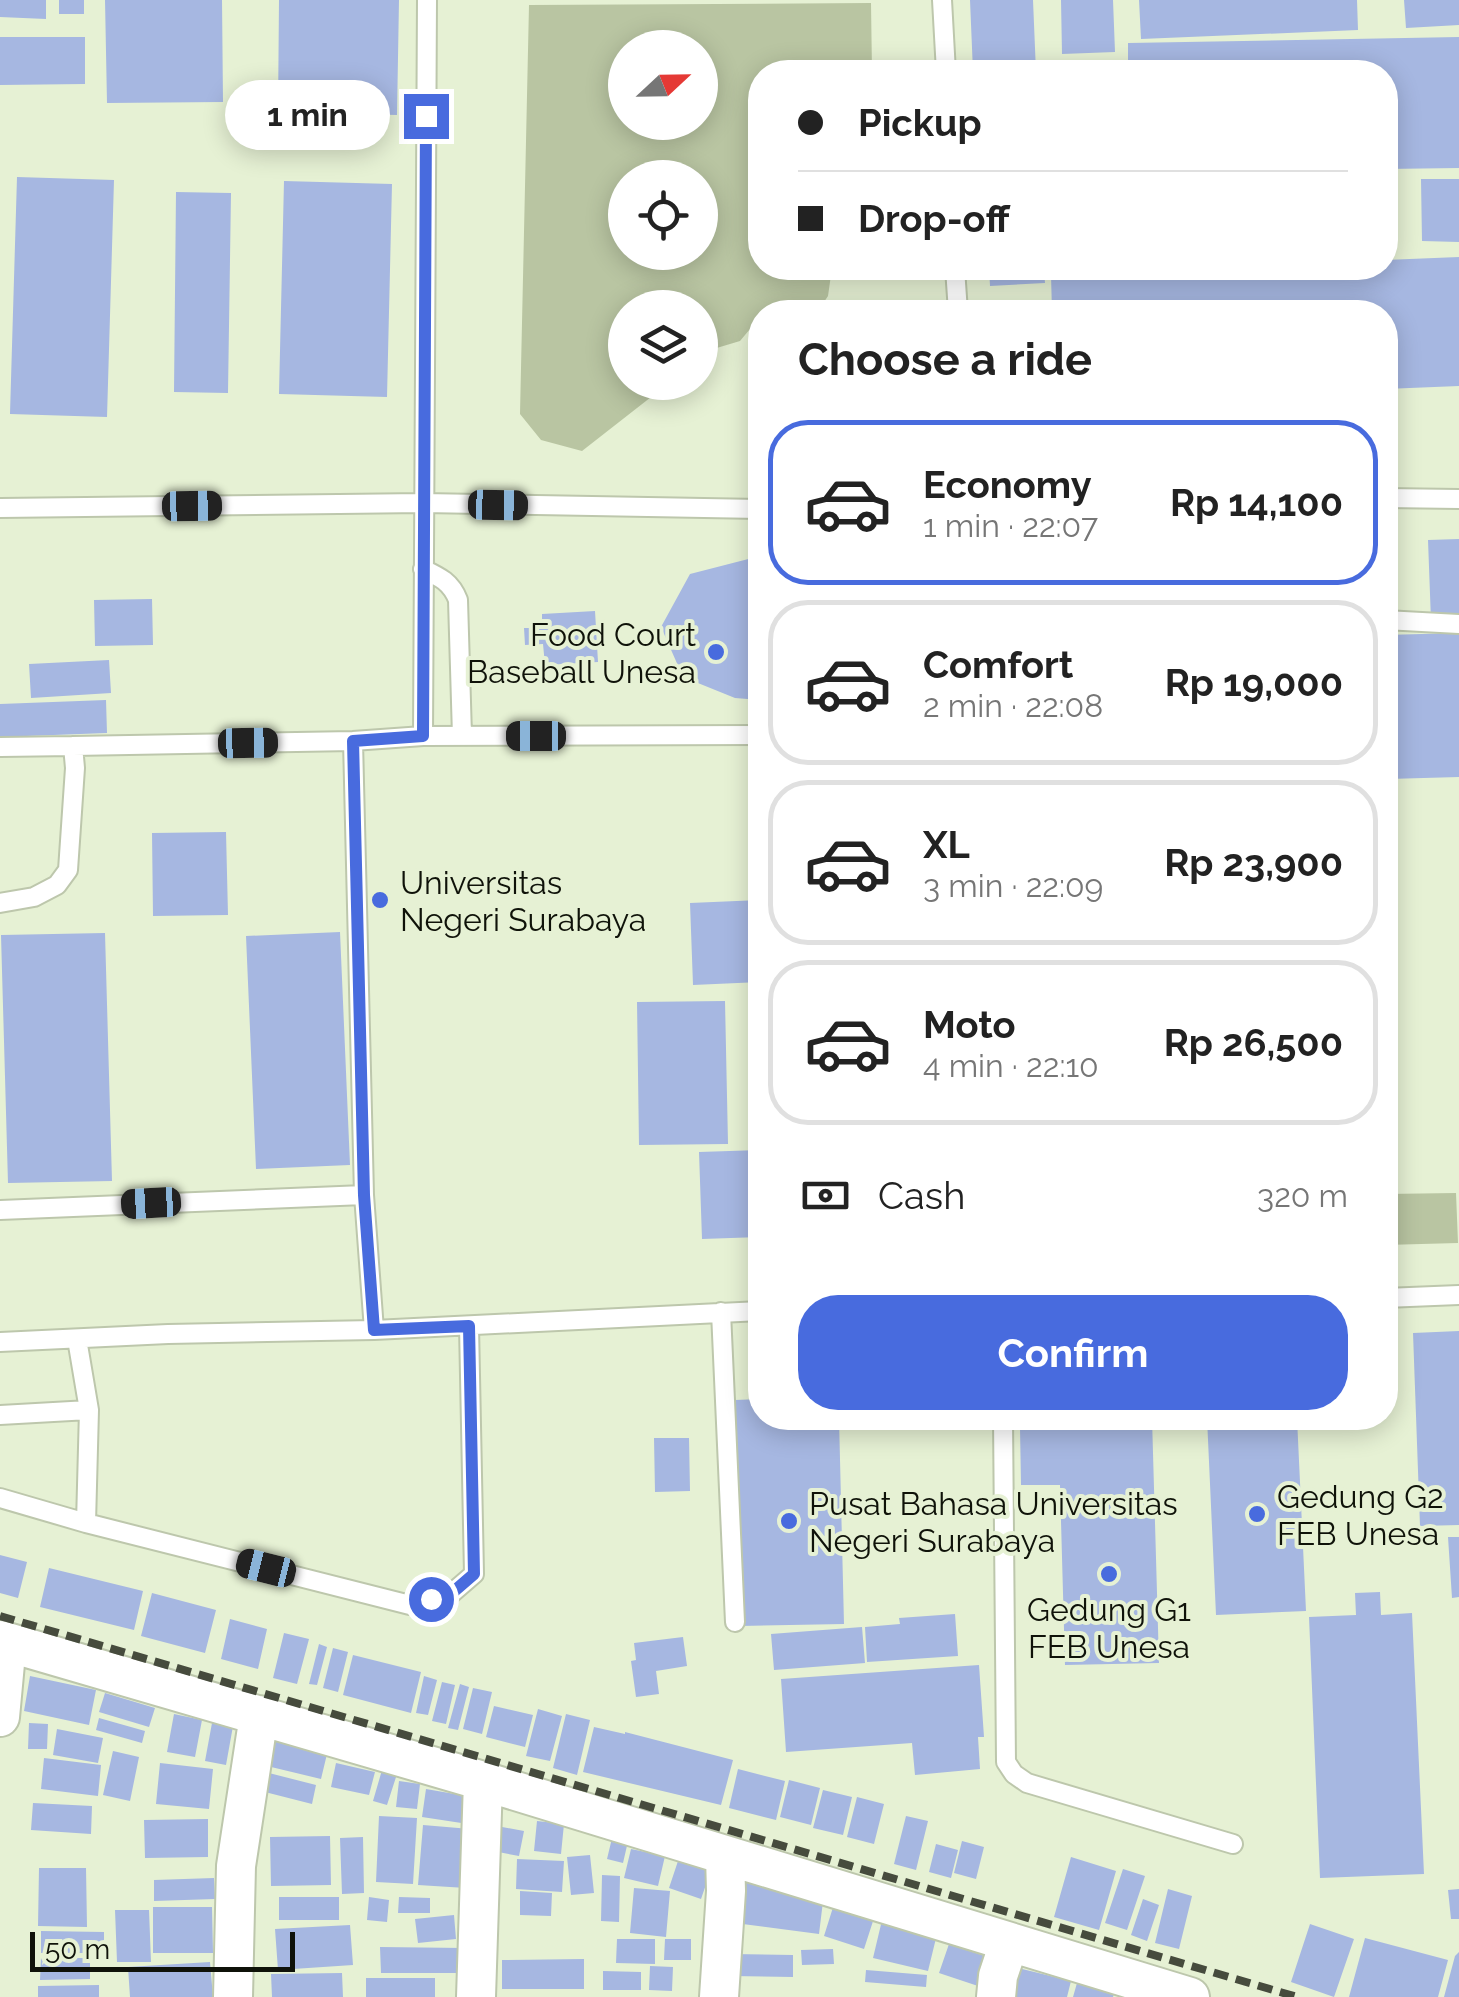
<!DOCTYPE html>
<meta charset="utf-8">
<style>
:root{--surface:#fff;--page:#f6f6f6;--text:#222;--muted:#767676;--line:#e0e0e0;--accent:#486bde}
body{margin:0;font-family:Raleway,sans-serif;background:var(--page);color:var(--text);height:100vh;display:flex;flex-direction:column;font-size:38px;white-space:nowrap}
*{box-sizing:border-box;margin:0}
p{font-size:32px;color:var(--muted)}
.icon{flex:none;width:55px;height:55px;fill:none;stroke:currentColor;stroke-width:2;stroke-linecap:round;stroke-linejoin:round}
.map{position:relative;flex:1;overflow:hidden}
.side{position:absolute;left:748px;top:300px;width:650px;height:1130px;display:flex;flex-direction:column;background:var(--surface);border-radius:40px;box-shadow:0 5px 25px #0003}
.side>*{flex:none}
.banner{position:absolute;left:748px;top:60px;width:650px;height:220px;border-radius:40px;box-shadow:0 5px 25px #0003;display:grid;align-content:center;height:220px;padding:0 50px;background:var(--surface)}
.needle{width:65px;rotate:68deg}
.buttons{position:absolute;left:608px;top:30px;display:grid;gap:20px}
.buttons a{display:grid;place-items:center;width:110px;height:110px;border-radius:50%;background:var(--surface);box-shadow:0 5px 25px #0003;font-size:50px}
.scale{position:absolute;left:30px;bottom:25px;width:265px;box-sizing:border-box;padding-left:10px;border:5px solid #0f1209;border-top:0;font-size:28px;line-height:35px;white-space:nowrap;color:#0f1209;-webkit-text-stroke:8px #e6f1d4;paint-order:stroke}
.end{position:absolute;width:45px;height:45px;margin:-22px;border:12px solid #486bde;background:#fff;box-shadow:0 0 0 5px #fff}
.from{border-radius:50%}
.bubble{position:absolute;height:70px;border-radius:35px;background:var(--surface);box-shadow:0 5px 25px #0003;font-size:32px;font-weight:700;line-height:70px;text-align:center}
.car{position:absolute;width:30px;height:60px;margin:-30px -15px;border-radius:12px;box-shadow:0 0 8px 2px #0007;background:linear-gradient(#222 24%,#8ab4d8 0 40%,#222 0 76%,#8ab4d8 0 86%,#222 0)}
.banner b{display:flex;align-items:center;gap:35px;height:95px;font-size:38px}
.banner b+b{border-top:2px solid var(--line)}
.banner i{width:25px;height:25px;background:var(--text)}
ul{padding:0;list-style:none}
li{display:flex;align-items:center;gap:30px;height:165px;margin:0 20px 15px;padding:0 30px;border:5px solid var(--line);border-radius:40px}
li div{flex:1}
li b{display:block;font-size:38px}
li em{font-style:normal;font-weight:700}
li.on{border-color:var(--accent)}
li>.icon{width:90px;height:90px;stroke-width:1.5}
h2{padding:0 50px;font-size:45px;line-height:120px}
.pay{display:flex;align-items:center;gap:25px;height:110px;padding:0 50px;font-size:38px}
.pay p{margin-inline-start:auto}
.primary-button{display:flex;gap:20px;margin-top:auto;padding:20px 50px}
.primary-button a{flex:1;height:115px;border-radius:40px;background:var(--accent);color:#fff;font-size:40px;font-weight:700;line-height:115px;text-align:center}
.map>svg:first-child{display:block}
.green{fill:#b9c5a2;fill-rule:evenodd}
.building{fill:#a6b7e1}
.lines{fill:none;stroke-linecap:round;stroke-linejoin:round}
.lane-casing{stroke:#bdc7ac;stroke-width:22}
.street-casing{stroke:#bdc7ac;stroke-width:42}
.lane{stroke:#fff;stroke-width:18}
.street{stroke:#fff;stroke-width:38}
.rail{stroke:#464b3d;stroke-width:8;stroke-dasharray:15 8;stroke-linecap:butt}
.route{stroke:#486bde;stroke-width:12}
.poi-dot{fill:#486bde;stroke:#e6f1d4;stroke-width:4}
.labels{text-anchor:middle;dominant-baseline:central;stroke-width:8;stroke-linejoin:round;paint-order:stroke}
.poi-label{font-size:32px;fill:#0f1209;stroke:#e6f1d4;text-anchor:start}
</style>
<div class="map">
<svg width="1459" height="1997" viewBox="0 0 1459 1997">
<rect width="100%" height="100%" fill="#e6f1d4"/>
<path class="green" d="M871,3L872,72H760V268H832L828,296L822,305C794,292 784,311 760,312V317L740,341L710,350L700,358V308H625V382L669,383L582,451L541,440L520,414L529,5ZM625,48H700V122H625ZM625,178H700V252H625Z
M1456,1193L1458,1243L1385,1245V1194Z"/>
<path class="building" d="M0,0H46V19L0,17Z
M59,0H84V14H59Z
M105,0H222L223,102L107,103Z
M279,0H399L397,115L278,112Z
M970,0H1033L1036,72H973Z
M1061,0H1113L1115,52L1062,54Z
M1139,0H1357L1358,30L1141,39Z
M1404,0H1459V25L1406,28Z
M0,37H85V84L0,85Z
M1459,37V168L1385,169V72H1128V43Z
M17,177L114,180L107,417L10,414Z
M1421,179H1459V242L1422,241Z
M284,181L392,184L387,397L279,394Z
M176,192L231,193L228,393L174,392Z
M1459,257V386L1385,389V312H1052L1051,275L1211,268H1385V260Z
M989,268H1044L1045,283L990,286Z
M1459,539V620L1431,621L1428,540Z
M760,556V700L735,698L683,677L661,627L690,574Z
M152,599L153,645L95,646L94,600Z
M595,611L598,662L545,665L543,644L525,645L524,628H542V614Z
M1459,633V777L1388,779L1385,635Z
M109,660L111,693L31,698L29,664Z
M106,700L107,733L0,737V704Z
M226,832L228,915L153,916L152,833Z
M760,900V982L693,985L690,903Z
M340,932L350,1165L256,1169L246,936Z
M105,933L112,1181L8,1183L1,935Z
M725,1001L728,1144L639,1145L637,1002Z
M760,1150V1237L702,1239L699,1152Z
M1459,1331V1525L1420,1526L1413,1333Z
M760,1399V1418H839L844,1624L740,1626L735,1400Z
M1059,1418H1152L1159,1663L1065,1665L1060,1485H1021L1020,1428L1059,1427Z
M1207,1418H1297L1306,1611L1216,1615Z
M654,1438H689L690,1491L655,1492Z
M1448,1537H1459V1597L1452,1598Z
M0,1555L27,1562L18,1598L0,1593Z
M49,1568L143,1591L134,1630L40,1607Z
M1380,1592L1381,1615L1412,1613L1424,1874L1320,1878L1309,1617L1356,1615L1355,1593Z
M152,1593L216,1610L205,1653L141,1636Z
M955,1614L958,1656L867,1662L865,1627L900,1624L899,1618Z
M230,1619L267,1629L258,1669L221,1659Z
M862,1627L865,1663L774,1670L771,1634Z
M284,1633L309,1639L297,1684L273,1678Z
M683,1637L687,1666L656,1671L659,1694L636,1697L631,1661L636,1660L634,1643Z
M319,1644L327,1647L317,1685L309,1684Z
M333,1648L348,1652L338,1692L323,1688Z
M353,1655L421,1672L411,1713L343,1695Z
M979,1665L984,1737H978L980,1769L915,1775L912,1743L786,1752L781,1679Z
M30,1676L96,1690L89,1725L24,1711Z
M424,1676L437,1680L428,1715L416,1713Z
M442,1682L455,1685L446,1724L432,1721Z
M460,1684L469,1687L458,1730L448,1728Z
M473,1688L492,1692L482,1734L463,1729Z
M105,1693L155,1708L149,1727L99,1712Z
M494,1706L533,1715L525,1747L486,1737Z
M538,1709L562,1716L550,1761L526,1756Z
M174,1714L202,1720L195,1757L167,1752Z
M566,1714L590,1720L577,1775L553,1768Z
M99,1718L145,1731L142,1743L96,1730Z
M29,1723L48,1724L47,1749H28Z
M212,1723L233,1726L226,1765L205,1761Z
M594,1727L625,1734V1732L733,1760L721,1805L583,1772Z
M57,1729L103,1738L98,1763L53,1755Z
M274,1740L327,1754L321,1779L267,1766Z
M113,1751L139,1757L130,1801L103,1795Z
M44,1758L101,1765L98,1796L41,1789Z
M160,1763L213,1769L209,1809L156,1804Z
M336,1763L375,1772L369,1795L331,1787Z
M738,1769L785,1781L776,1820L729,1808Z
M382,1770L397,1774L387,1805L373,1801Z
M265,1772L316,1785L312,1804L261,1791Z
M789,1780L820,1788L811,1825L780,1817Z
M399,1781L420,1784L417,1809L396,1807Z
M426,1789L472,1797L468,1824L422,1817Z
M823,1790L852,1797L843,1835L813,1828Z
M857,1797L884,1804L874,1844L847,1837Z
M33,1803L92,1806L91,1834L31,1830Z
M379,1816L417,1818L413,1884L376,1882Z
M906,1816L928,1821L916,1870L894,1864Z
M208,1819V1857L145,1858L144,1820Z
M537,1821L564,1824L561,1854L534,1851Z
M423,1825L470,1829L466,1888L418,1885Z
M497,1826L524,1831L519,1856L493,1851Z
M613,1834L629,1837L623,1863L607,1859Z
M330,1836L331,1885L271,1886L270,1837Z
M363,1837L364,1893L342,1894L340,1838Z
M962,1841L984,1847L976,1879L954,1873Z
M936,1844L958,1850L951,1878L929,1872Z
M631,1849L665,1856L658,1886L624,1878Z
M590,1855L594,1893L571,1895L567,1857Z
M1071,1857L1116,1871L1099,1930L1054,1917Z
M679,1858L711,1870L701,1899L669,1888Z
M517,1859L564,1861L562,1892L516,1889Z
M39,1868H86L87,1927L38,1926Z
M1123,1869L1145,1876L1127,1930L1105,1923Z
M602,1875L620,1876L619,1922L601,1921Z
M214,1878L215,1899L154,1901V1880Z
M732,1881L824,1893L819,1934L727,1922Z
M634,1888L670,1891L666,1937L630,1933Z
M1168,1889L1192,1896L1179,1949L1155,1943Z
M1459,1889V1919H1451L1448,1890Z
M520,1891L552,1893L551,1916L520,1915Z
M279,1897H339V1920H279Z
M369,1897L389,1900L387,1922L367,1920Z
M399,1897L430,1898V1913H398Z
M1143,1899L1159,1905L1147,1941L1131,1935Z
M835,1901L875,1915L864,1949L824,1936Z
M153,1907H212L213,1953H153Z
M115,1910H149L151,1962H117Z
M454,1915L456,1939L418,1943L415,1919Z
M883,1916L938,1930L928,1971L873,1958Z
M1310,1924L1354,1939L1334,1997L1291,1982Z
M350,1925L353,1965L278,1970L275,1929Z
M41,1931L104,1932V1953H41Z
M1365,1938L1448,1960L1438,1997H1349Z
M617,1939H655V1964L616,1963Z
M665,1939H691V1960H664Z
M949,1944L994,1959L984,1988L939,1973Z
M380,1947L464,1948L465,1973H381Z
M833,1949L834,1964L802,1965L801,1950Z
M1459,1952V1997H1444L1455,1956Z
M731,1954L793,1955V1977L731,1976Z
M41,1958H90V1979L40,1980Z
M584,1959V1989H502V1960Z
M210,1962L213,1997H130L128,1967Z
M650,1966L673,1967L672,1991L649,1990Z
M1010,1966L1071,1981L1067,1997H1003Z
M866,1970L927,1975L926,1987L865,1982Z
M603,1971L641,1972V1990H603Z
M342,1973L343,1997H272L271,1974Z
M366,1978H435V1997H366Z
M1077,1983L1114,1994L1113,1997H1073Z
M99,1985V1997H38V1986Z"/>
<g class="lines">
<g class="lane-casing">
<path id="lane" d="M942,0L946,72
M955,268L958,312
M1385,498L1459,499
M0,508L423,503L760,509
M423,569C440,577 451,582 458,600L462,736
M1385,620L1459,624
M423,736L427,0
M353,741L364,1195
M0,747L73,746
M0,903L34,897L57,885L68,870L75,768L73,746L353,741L423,736L760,735
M0,1210L364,1195L374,1330
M1385,1298L1459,1295
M721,1312L735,1622
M77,1339L89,1410L86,1523
M0,1342L168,1334L374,1330L760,1311
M0,1415L89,1410
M1003,1418L1006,1762L1014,1774L1027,1783L1233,1844
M0,1498L86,1523L410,1605L452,1593L474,1574L469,1326"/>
</g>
<g class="street-casing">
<path id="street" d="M0,1640L483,1781L1190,1997
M0,1717L7,1642
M233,1997L236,1866L259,1715
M476,1997L483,1781
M719,1997L726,1891L725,1856
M996,1997L998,1976L1009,1943"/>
</g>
<use href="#lane" class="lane"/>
<use href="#street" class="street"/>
<path class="rail" d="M0,1616L1297,1997"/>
</g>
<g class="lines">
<path class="route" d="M426,116L423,736L353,741L364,1195L374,1330L469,1326L474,1574L452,1593L431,1599"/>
</g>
<g class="poi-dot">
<circle cx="716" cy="652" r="10"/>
<circle cx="380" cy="900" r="10"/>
<circle cx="1257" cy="1514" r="10"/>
<circle cx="789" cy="1521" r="10"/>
<circle cx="1109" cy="1574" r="10"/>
</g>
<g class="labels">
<g class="poi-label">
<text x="696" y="634" text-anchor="end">Food Court<tspan x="696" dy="37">Baseball Unesa</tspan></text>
<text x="400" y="882">Universitas<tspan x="400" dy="37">Negeri Surabaya</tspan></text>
<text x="1277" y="1496">Gedung G2<tspan x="1277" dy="37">FEB Unesa</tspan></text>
<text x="809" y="1503">Pusat Bahasa Universitas<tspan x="809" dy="37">Negeri Surabaya</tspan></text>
<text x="1109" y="1609" text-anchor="middle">Gedung G1<tspan x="1109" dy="37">FEB Unesa</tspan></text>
</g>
</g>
</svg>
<div class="buttons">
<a><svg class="needle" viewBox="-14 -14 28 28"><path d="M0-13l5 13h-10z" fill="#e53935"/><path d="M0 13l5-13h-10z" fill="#767676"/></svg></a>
<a><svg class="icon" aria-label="locate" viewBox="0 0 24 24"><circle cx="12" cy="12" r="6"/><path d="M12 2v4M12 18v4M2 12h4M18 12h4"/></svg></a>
<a><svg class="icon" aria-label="layers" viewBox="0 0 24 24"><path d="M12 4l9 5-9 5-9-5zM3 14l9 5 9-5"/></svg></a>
</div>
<div class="scale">50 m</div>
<i class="end from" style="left:431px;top:1599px"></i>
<i class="end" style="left:426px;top:116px"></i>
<div class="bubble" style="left:225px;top:80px;width:165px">1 min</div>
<i class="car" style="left:498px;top:505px;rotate:91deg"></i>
<i class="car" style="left:192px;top:506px;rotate:89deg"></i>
<i class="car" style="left:536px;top:736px;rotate:270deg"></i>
<i class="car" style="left:248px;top:743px;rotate:89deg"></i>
<i class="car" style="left:151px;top:1203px;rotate:267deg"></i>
<i class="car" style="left:266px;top:1568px;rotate:284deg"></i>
<div class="banner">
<b><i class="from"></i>Pickup</b>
<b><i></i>Drop-off</b>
</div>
<section class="side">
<h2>Choose a ride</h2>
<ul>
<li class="on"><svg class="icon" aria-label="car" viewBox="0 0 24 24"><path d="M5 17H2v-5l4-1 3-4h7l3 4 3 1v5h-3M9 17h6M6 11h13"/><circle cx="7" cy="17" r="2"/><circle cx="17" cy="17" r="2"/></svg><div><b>Economy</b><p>1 min · 22:07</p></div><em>Rp 14,100</em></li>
<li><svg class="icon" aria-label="car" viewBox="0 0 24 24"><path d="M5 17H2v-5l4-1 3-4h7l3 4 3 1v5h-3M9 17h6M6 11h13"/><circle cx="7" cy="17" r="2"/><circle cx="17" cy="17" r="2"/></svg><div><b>Comfort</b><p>2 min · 22:08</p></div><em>Rp 19,000</em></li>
<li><svg class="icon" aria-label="car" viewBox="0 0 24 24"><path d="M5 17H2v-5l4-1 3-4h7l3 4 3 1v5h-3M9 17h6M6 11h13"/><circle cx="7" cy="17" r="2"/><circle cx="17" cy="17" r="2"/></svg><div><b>XL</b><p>3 min · 22:09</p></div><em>Rp 23,900</em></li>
<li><svg class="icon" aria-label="car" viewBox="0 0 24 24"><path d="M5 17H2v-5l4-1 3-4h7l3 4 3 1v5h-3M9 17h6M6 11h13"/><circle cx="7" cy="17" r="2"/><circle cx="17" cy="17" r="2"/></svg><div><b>Moto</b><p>4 min · 22:10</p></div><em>Rp 26,500</em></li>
</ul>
<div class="pay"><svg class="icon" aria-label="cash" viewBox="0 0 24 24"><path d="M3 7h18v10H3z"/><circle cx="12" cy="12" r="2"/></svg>Cash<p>320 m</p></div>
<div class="primary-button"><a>Confirm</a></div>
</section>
</div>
